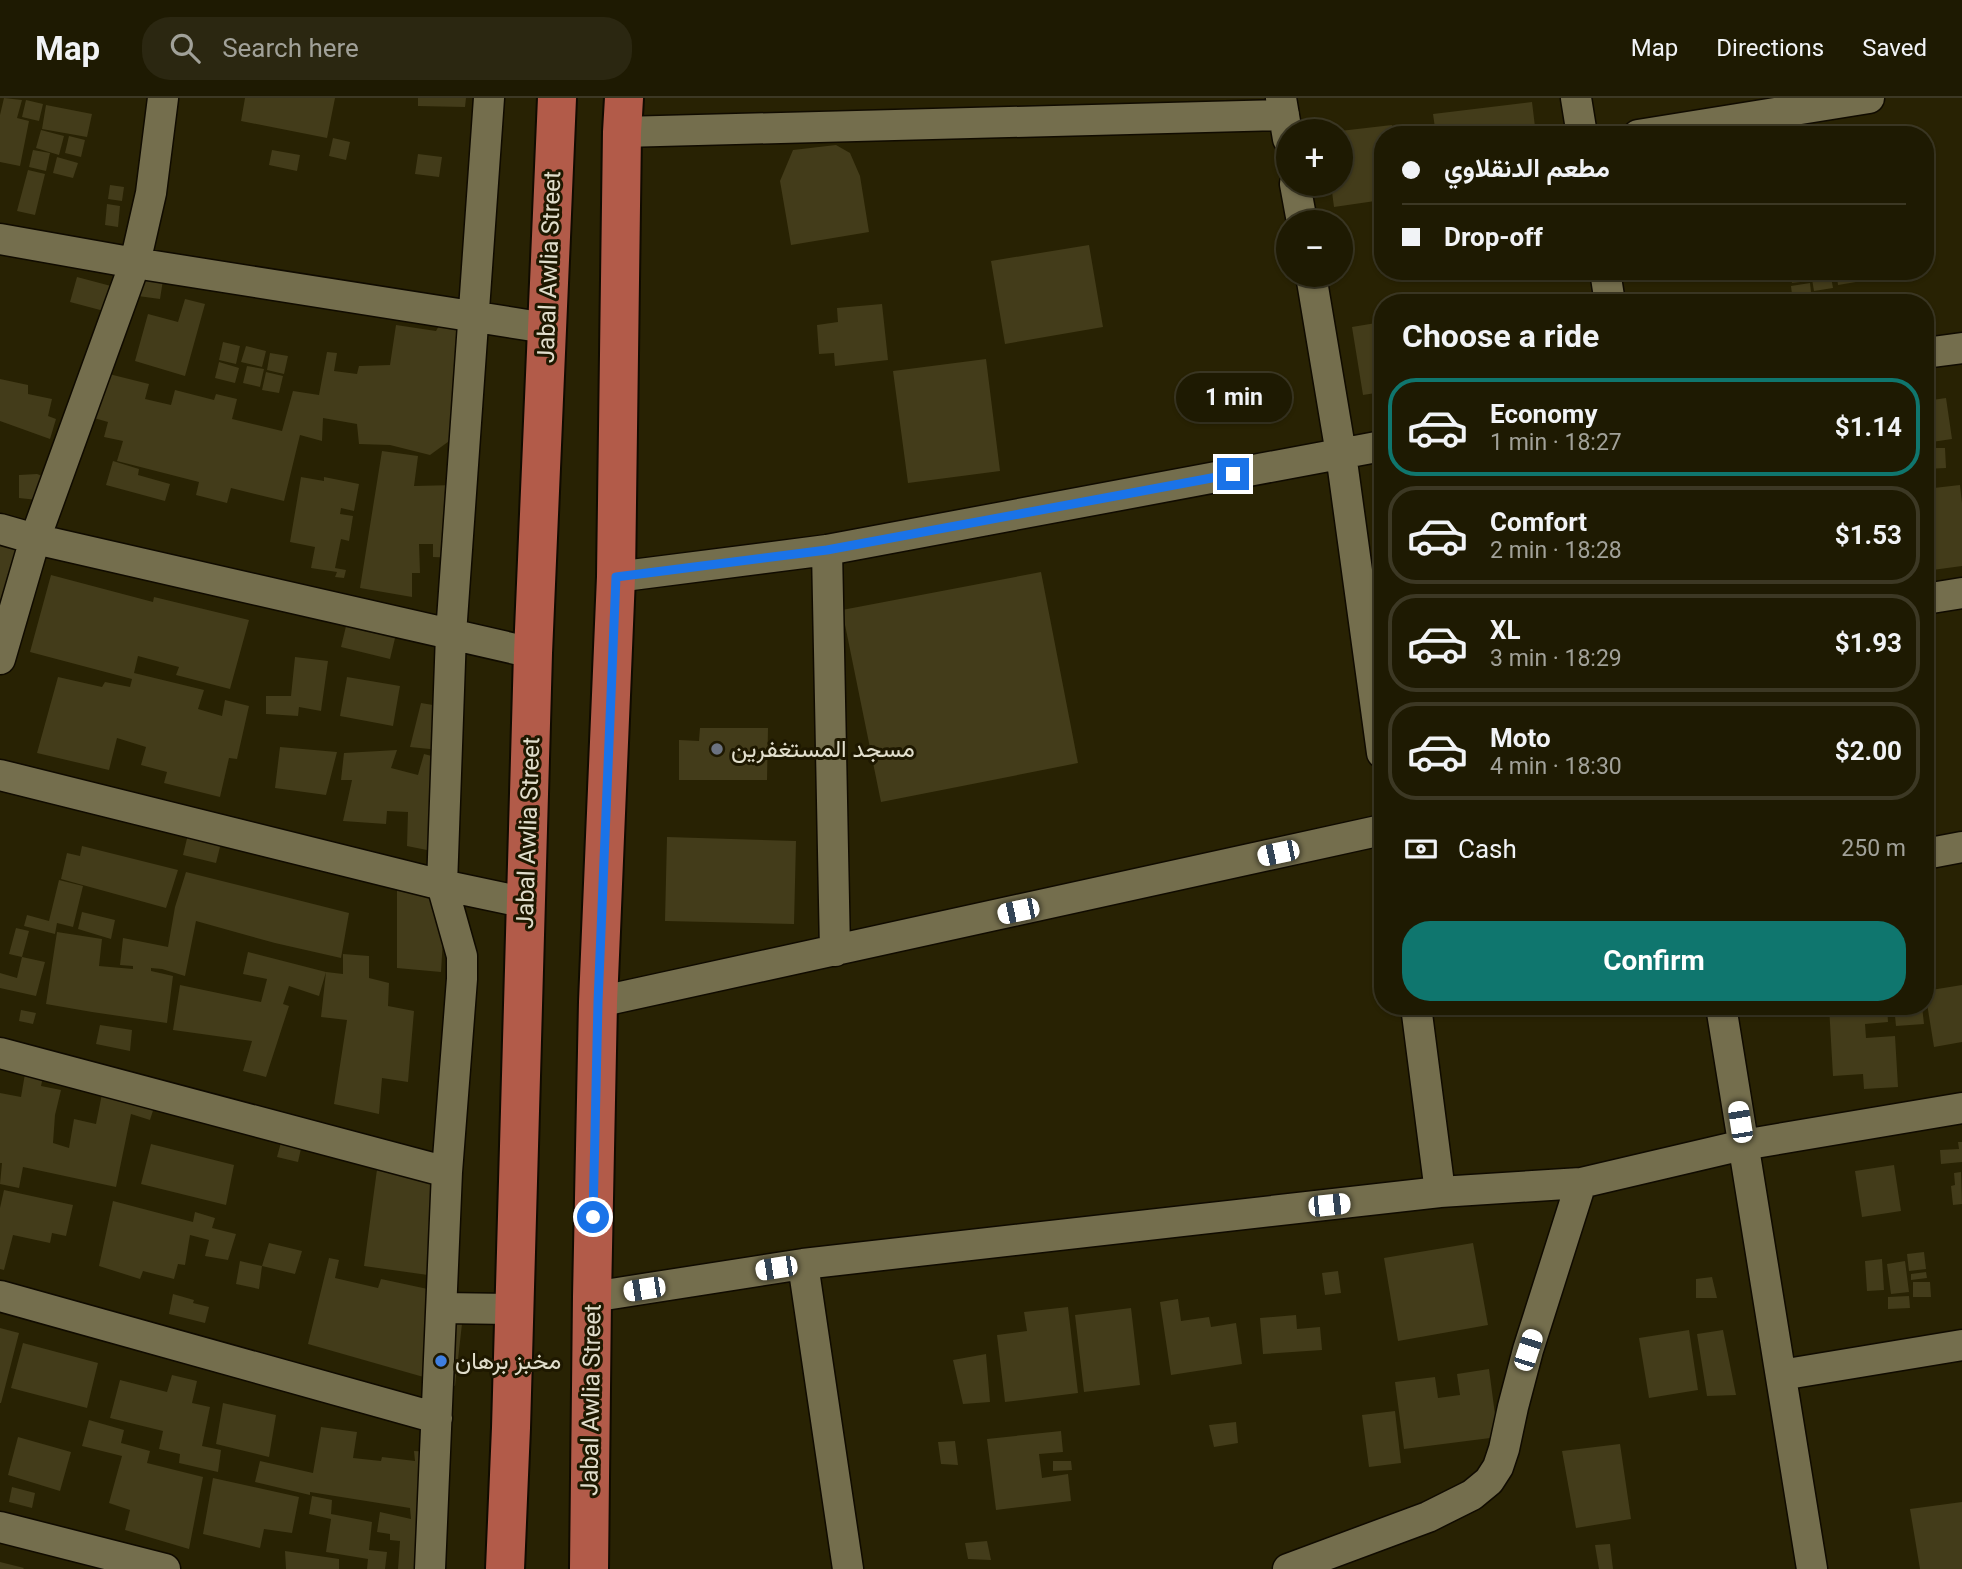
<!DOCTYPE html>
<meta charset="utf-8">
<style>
:root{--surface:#1e1a02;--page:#2b2711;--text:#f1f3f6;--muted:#a1a199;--line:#3c3824;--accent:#0f766e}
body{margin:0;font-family:Roboto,Vazirmatn,sans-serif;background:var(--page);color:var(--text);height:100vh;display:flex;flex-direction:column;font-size:26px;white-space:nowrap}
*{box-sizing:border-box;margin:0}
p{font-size:23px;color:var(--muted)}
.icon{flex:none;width:38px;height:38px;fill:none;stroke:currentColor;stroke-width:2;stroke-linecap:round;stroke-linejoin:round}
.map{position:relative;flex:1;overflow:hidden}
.sheet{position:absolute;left:1374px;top:196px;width:560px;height:721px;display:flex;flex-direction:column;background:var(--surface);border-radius:28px;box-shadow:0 2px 5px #0004,0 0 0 2px var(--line)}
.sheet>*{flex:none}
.guide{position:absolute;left:1374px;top:28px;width:560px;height:154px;border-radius:28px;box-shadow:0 2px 5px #0004,0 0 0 2px var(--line);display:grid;align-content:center;height:154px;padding:0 28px;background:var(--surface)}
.buttons{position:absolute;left:1276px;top:21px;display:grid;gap:14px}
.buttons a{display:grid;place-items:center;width:77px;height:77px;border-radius:50%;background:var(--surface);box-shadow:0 2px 5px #0004,0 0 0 2px var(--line);font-size:35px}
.end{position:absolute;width:32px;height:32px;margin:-16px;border:9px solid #1a73e8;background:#fff;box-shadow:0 0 0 4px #fff}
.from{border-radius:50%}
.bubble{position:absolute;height:49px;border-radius:24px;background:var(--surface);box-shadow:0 2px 5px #0004,0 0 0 2px var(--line);font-size:23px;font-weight:700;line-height:49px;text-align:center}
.car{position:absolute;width:21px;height:42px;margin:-21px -10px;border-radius:9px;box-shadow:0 0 5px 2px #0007;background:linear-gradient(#fff 24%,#345 0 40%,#fff 0 76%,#345 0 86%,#fff 0)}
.guide b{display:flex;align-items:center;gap:24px;height:66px;font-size:26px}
.guide b+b{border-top:2px solid var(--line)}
.guide i{width:18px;height:18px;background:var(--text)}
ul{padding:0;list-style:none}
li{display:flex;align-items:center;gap:21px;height:98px;margin:0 14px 10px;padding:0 14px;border:4px solid var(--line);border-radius:28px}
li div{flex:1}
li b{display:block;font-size:26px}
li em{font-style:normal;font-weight:700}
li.active{border-color:var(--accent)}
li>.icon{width:63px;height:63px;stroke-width:1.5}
h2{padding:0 28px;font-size:32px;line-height:84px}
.pay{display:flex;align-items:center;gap:18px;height:77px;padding:0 28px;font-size:26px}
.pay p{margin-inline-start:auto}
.button{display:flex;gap:14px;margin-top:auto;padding:14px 28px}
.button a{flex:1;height:80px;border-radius:28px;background:var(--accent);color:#fff;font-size:28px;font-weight:700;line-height:80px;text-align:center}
header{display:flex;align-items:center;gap:42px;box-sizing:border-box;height:98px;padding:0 35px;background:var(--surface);border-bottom:2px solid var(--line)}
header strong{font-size:33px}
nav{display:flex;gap:38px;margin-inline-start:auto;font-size:24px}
.search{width:490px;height:63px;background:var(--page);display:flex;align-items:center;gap:18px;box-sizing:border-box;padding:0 24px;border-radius:28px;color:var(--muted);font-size:26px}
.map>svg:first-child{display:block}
.building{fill:#433c1a}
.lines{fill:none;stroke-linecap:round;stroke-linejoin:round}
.minor-casing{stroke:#100b00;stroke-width:33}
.primary-casing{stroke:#100b00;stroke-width:42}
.minor{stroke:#746e4d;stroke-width:30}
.primary{stroke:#b25b49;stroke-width:38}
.route{stroke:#1a73e8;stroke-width:9}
.worship-dot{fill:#6b7280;stroke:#1e1800;stroke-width:2.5}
.shop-dot{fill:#3f7fe0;stroke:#1e1800;stroke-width:2.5}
.labels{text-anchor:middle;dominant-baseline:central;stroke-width:6;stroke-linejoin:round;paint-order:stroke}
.street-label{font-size:24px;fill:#e1decc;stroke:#1e1800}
.poi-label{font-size:24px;fill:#e1decc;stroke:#1e1800;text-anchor:start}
</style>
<header>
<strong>Map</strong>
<div class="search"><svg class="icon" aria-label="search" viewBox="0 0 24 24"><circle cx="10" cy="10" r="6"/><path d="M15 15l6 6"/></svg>Search here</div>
<nav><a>Map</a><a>Directions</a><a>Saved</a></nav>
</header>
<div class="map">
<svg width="1962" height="1471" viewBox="0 0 1962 1471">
<rect width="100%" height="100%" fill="#282203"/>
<path class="building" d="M4,0L22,2L17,20L29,23L20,68L0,64V17Z
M245,0H335L327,40L241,23Z
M418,0H466L465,9L418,8Z
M26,2L43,6L39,23L22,19Z
M1532,4L1536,37H1436L1433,16Z
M46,7L92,16L87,39L42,31Z
M1392,27L1393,37H1382V102L1334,109L1331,86H1340V33Z
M1868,28L1869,37H1849L1848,31Z
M41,32L64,38L59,57L36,50Z
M69,38L85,42L81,59L65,55Z
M333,40L350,44L346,62L329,58Z
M836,47L850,55L860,78L869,134L791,147L780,83L793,52Z
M33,52L50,55L46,73L29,69Z
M272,52L300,57L297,73L269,67Z
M418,56L442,59L439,79L415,76Z
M57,59L78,65L73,80L53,75Z
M28,72L45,76L35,117L17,113Z
M110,87L124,89L122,103L108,101Z
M107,106L120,108L118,129L105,127Z
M1089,147L1103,229L1005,246L991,163Z
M1790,173H1808L1809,183L1792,185Z
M1830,173L1833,190L1814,193L1811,175Z
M1836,173H1855L1856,184L1838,187Z
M77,179L111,188L104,213L70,204Z
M141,179L163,182L160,201L138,198Z
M1810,185L1812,203L1793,205L1791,188Z
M185,201L205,206L185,278L135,263L148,216L178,224Z
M882,206L888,262L835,268L834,255L819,256L817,227L838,224L837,210Z
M441,224L470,225L463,333L430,357L390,347L359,346L357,326L323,320L322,343L300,337L284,403L231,390L227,405L196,397L199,384L117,363L123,343L104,339L108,324L94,320L105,275L149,286L145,301L171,307L175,292L214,302L216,296L237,301L232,321L282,333L293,293L319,297L327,254L337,255L334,273L357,276L359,268L390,267L396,227L436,233Z
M1382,224V294L1363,297L1352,229Z
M223,244L240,248L236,266L219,262Z
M246,248L266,253L262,269L241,264Z
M270,255L288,258L284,276L267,272Z
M986,261L1000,373L908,385L893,273Z
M219,264L239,270L235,285L215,280Z
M247,268L264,271L260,289L243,285Z
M266,274L283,278L279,295L262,292Z
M0,281L28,287V296L52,301L48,318L56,321L50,341L0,323Z
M1946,300L1952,341L1925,345V303Z
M1925,350H1945L1946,370L1925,371Z
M382,353L418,358L414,388L457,387L460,460L433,459V446H419L420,475H412V499L360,490Z
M113,363L139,371L138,377L170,386L165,403L106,387Z
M37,376L51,381L47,403L19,400V377Z
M301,379L324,383V379L359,386L354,413L341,410L340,416L353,418L349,443L341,441L335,470L346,472L344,480L335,479L337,474L311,470L315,449L290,444Z
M1960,387L1962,405V468L1925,473V391Z
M0,435L45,446L0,515Z
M1041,474L1078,665L881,704L842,512Z
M51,477L153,504L154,499L249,522L230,591L176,577L179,569L138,558L134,575L204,592L198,611L222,618L225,602L249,608L237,661L229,660L220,699L164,685L167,674L141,667L146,649L117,640L109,672L37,655L58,579L102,589L105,584L130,589L132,581L30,554Z
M347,524L396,536L390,561L341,549Z
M295,559L328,563L321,613L299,609L298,618L266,616V598H291Z
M347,579L400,588L393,628L340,618Z
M421,605L457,611L440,652L410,649Z
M700,630H768L767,682H679V642L699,643Z
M280,649L337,654L326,697L275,690Z
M397,652L391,670L418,677L424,656L447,662L437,754L407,748L408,714L387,713L386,726L343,723L352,682H341L344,655Z
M190,728L223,737L216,765L183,757Z
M667,739L796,743L794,826L665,823Z
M82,748L178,772L166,810L61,781L67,755L80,758Z
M186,774L349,815L341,860L275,845L196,823L185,878L162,871L151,870V873L173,878L167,925L92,914L46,906L57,834L102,841L99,868L133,871V868L120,867L123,840L168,849L175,809Z
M397,780L446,790L441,874L397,870Z
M59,782L83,788L73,829L57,825L55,836L24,828L27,817L49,823Z
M82,814L115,822L111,841L78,831Z
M16,830L29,833L22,859L9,856Z
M248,854L326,874L319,898L289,888L283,906L289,908L266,979L243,973L252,943L173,932L180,887L261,904L267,881L243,876Z
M343,856L369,858V880L389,885L388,908L414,913L408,984L382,980L379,1016L334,1006L347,922L321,919L326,874L343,876Z
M22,859L45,864L36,898L0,890V875L17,880Z
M1962,887V944L1934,949L1925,893Z
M1829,908H1887L1888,924L1865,926L1866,940L1895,938L1898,989L1864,991L1863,976L1833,978Z
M1894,908H1922L1924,926L1896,928Z
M21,912L36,915L33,926L19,923Z
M100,927L132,932L130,953L96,946Z
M27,964L45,969L41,988L61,992L55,1017L53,1045L69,1050L74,1021L96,1026L104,986L157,1000L150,1022L131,1016L116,1089L23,1069L19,1090L0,1086L2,1065H0V995L21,999Z
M283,1037L303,1042L298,1064L277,1059Z
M1958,1044H1962V1064L1941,1066L1940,1052L1959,1051Z
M151,1046L234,1067L226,1107L141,1086Z
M378,1064L443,1081L435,1178L364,1168Z
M1894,1067L1901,1113L1862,1119L1855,1073Z
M1961,1074L1962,1106L1953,1107L1951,1088L1955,1087L1954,1075Z
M4,1092L73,1107L66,1138L52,1135L50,1145L13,1137L4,1172L0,1171V1110Z
M113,1103L193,1124L195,1114L215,1120L212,1130L236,1136L228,1162L205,1158L209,1142L190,1137L185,1167L178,1166L174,1181L143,1173L140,1181L99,1168Z
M269,1145L302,1153L295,1176L262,1168Z
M1473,1145L1488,1227L1398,1243L1384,1160Z
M1924,1154L1926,1171L1909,1173L1907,1156Z
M329,1160L339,1162L335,1180L378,1190L381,1181L465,1199L455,1288L308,1246Z
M1882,1161L1884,1192L1867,1193L1865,1163Z
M240,1163L262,1168L259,1191L236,1186Z
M1905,1163L1909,1194L1891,1196L1887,1166Z
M1338,1173L1341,1195L1325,1197L1322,1175Z
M1926,1174L1927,1180L1911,1182V1176Z
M1712,1179L1717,1200H1696V1181Z
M1913,1184H1930L1931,1199H1913Z
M173,1196L194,1202L193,1205L209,1209L205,1225L169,1216Z
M1909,1198L1910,1210L1888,1211V1199Z
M1178,1201L1181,1223L1209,1219L1211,1229L1236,1225L1242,1266L1171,1277L1160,1204Z
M1068,1209L1078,1295L1005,1304L997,1237L1027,1233L1024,1214Z
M1131,1210L1140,1287L1084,1294L1075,1217Z
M1296,1217L1297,1231L1320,1229L1322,1252L1263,1256L1260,1220Z
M0,1230L19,1235L1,1305H0Z
M1689,1232L1698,1292L1649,1300L1639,1240Z
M1723,1232L1736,1297L1707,1298L1697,1236Z
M23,1245L98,1265L87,1310L11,1290Z
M986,1256L990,1304L963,1306L953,1262Z
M1489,1271L1498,1339L1404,1351L1395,1284L1435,1279L1438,1300L1460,1297L1457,1276Z
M172,1277L197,1283L192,1305L210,1309L202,1348L221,1352L218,1374L179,1365L180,1356L159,1351L163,1333L110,1320L120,1282L167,1294Z
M223,1305L276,1317L269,1359L216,1346Z
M1395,1313L1401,1365L1369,1369L1362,1317Z
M89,1322L124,1332L121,1345L150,1353L147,1365L203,1379L189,1451L125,1432L130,1412L109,1405L122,1358L82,1348Z
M1236,1324L1238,1345L1214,1349L1209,1327Z
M321,1329L357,1334L353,1360L381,1363L382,1359L415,1363L414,1353L434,1354L427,1471H398L400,1443L390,1442V1436L377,1434L380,1414L411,1421L410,1410L310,1394V1397L255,1384L260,1363L313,1375Z
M1061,1333L1063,1354L1039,1356L1042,1380L1068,1376L1071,1403L996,1412L987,1341Z
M18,1339L71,1354L60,1393L8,1377Z
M955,1343L958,1367L941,1366L938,1344Z
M1620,1346L1631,1421L1576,1430L1562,1353Z
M1053,1363H1071L1072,1372L1053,1373Z
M213,1380L299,1399L292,1435L264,1431L260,1450L203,1436Z
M12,1389L35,1395L32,1410L9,1404Z
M312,1398L332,1402L331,1416L372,1424L369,1452L387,1454L385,1471H367L368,1461L326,1454L331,1421L309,1416Z
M1962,1404V1471H1920L1910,1411Z
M987,1443L991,1462L968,1461L965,1445Z
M1610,1446L1613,1471H1599L1595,1447Z
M285,1453L339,1461V1471H286Z
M0,1464L24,1470L23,1471H0Z"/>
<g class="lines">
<g class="minor-casing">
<path id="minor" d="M1281,0L1288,41
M1576,0L1582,37
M622,34L1284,17
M1638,37L1869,0
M1295,86L1302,124
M0,141L135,165L546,230
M1605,173L1610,205
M1311,177L1341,356L1382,655
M1925,255L1962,250
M0,431L35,441L533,555
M827,452L835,853
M616,479L827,452L1382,348
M1925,501L1962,495
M0,561L35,441L135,165L151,95L163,0
M0,677L442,787L527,805
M1925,756L1962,749
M598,904L1382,732
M1416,908L1440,1094
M1721,908L1812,1471
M0,955L447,1074
M803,1166L848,1471
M0,1198L437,1320
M592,1199L803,1166L1440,1094L1581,1085L1743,1047L1962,1010
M442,1210L514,1211
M1781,1277L1962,1247
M0,1429L165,1471
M430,1471L447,1074L462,881V858L442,787L451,536L489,0
M1288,1471L1428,1419L1472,1397L1489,1383L1498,1369L1504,1351L1513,1309L1528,1252L1581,1085"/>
</g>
<g class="primary-casing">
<path id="primary" d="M505,1471L511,1330L533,555L557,0
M589,1471L592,1199L598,904L616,479L622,34L624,0"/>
</g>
<use href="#minor" class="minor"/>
<use href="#primary" class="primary"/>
</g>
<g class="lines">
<path class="route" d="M593,1119L598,904L616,479L827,452L1233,376"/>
</g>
<circle class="worship-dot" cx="717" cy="651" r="7"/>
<circle class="shop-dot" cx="441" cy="1263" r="7"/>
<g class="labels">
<g class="street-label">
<text transform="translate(549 169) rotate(-88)">Jabal Awlia Street</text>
<text transform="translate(528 735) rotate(-88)">Jabal Awlia Street</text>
<text transform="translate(591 1302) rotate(-89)">Jabal Awlia Street</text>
</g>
<g class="poi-label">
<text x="731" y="651">مسجد المستغفرين</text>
<text x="455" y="1263">مخبز برهان</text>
</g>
</g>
</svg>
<div class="buttons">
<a>+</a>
<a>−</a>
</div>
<i class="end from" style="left:593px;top:1119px"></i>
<i class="end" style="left:1233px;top:376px"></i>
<div class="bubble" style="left:1176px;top:275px;width:116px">1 min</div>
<i class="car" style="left:1278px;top:755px;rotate:258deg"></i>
<i class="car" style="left:1018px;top:813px;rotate:258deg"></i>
<i class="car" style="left:1740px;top:1024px;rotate:351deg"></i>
<i class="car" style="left:1329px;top:1107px;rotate:84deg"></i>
<i class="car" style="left:776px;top:1170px;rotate:261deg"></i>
<i class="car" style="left:644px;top:1191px;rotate:261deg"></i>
<i class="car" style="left:1528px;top:1252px;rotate:18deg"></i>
<div class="guide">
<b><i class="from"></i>مطعم الدنقلاوي</b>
<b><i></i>Drop-off</b>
</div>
<section class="sheet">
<h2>Choose a ride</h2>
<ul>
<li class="active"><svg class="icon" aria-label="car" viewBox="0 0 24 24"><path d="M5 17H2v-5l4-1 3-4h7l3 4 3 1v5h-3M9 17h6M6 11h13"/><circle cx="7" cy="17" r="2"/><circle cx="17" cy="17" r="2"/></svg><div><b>Economy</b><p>1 min · 18:27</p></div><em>$1.14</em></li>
<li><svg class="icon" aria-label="car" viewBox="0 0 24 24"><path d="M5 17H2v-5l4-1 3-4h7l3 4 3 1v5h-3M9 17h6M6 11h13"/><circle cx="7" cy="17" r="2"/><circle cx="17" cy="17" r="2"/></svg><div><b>Comfort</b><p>2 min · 18:28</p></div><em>$1.53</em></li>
<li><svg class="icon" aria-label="car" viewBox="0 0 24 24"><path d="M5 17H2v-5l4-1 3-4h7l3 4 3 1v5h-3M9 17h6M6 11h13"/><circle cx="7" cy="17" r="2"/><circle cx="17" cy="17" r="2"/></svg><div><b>XL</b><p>3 min · 18:29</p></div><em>$1.93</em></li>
<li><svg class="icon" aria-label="car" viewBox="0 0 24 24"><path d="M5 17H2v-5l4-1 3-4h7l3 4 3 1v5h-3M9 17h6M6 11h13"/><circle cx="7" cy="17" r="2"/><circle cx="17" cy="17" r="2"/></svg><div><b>Moto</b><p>4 min · 18:30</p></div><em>$2.00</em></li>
</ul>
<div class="pay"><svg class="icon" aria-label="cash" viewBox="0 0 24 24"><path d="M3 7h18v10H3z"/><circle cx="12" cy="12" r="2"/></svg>Cash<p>250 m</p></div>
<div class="button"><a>Confirm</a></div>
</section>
</div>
